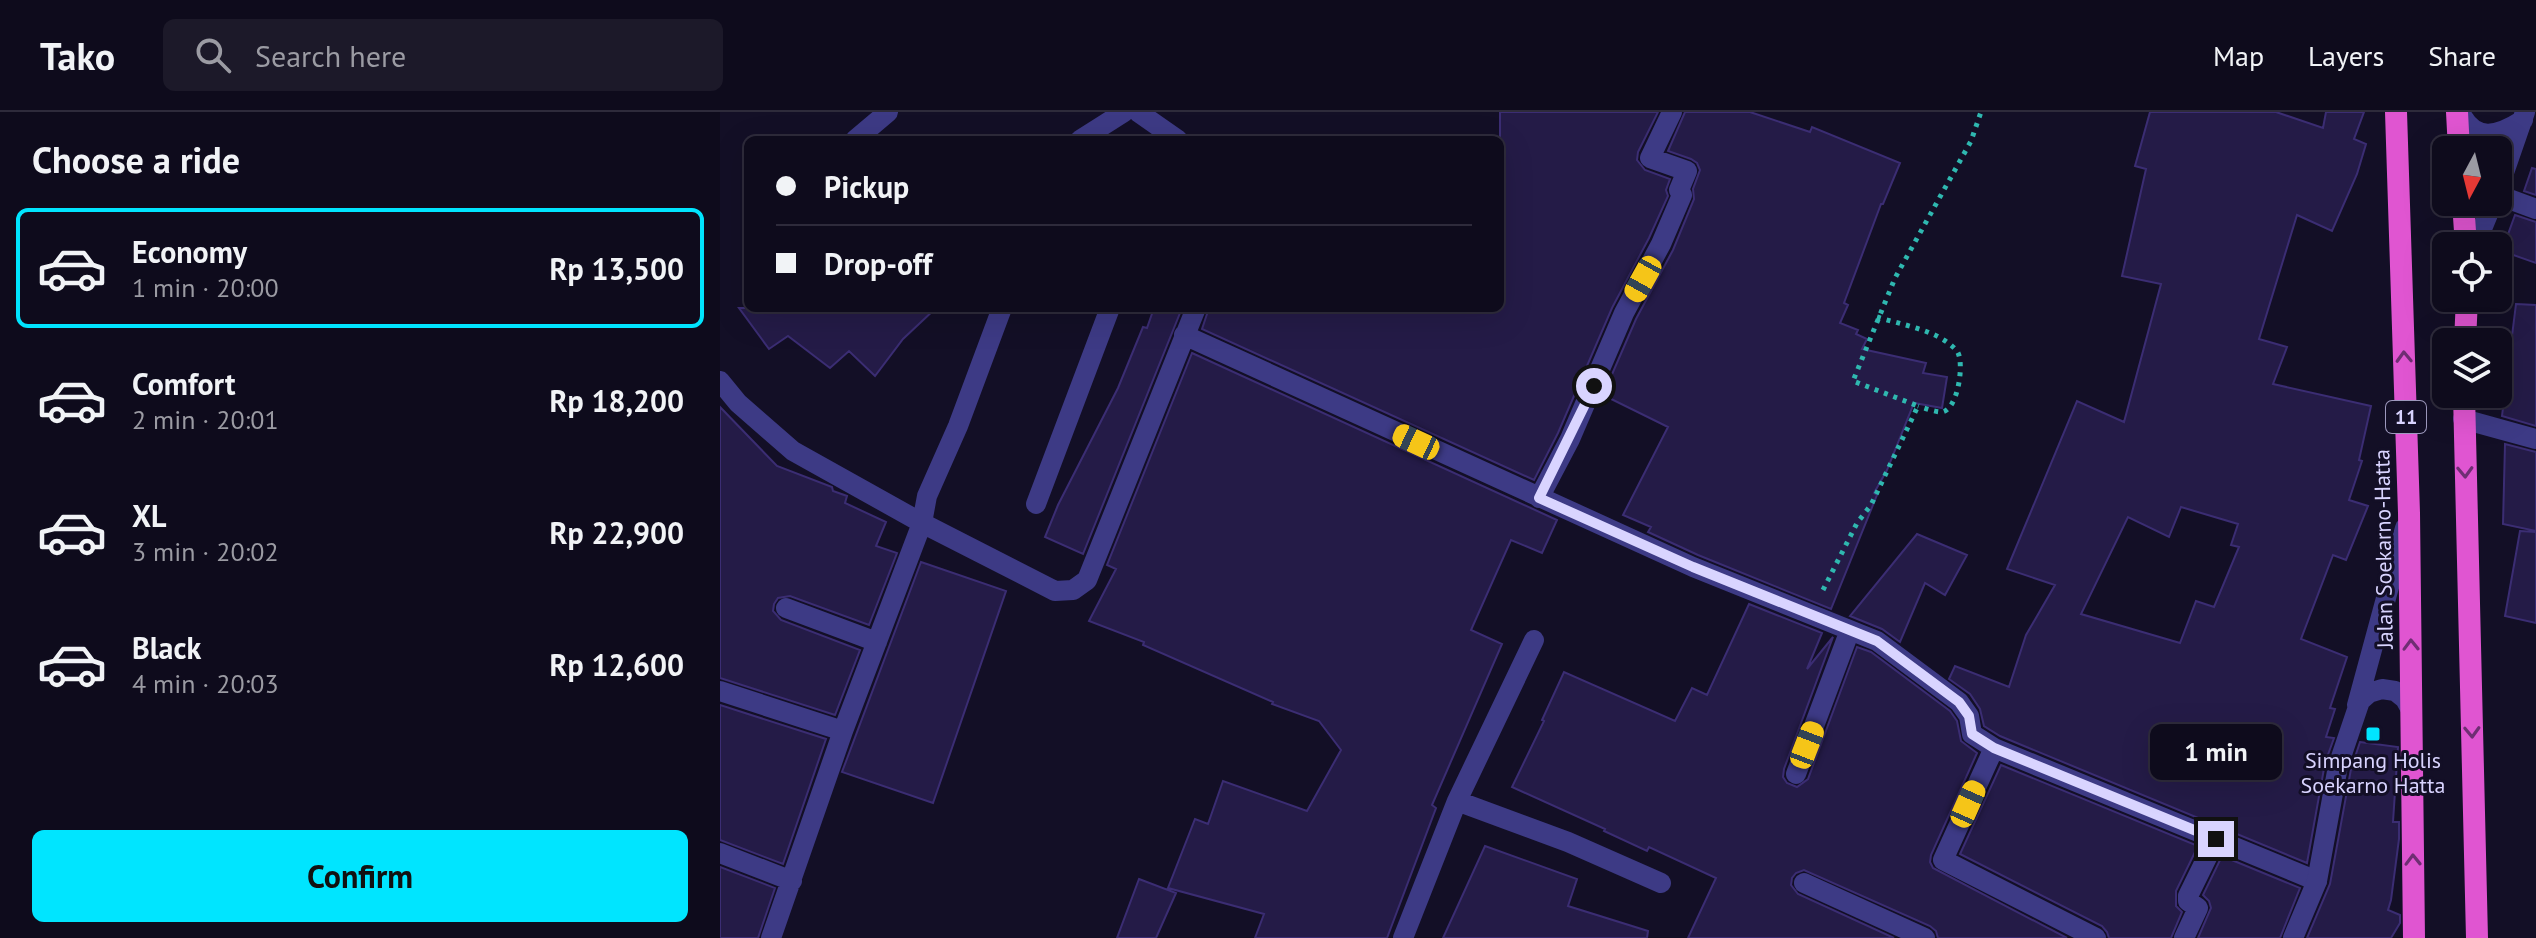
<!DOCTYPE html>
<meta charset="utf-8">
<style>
:root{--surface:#0e0b1c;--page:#1c1929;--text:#f1f3f6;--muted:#9b9ba3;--line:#2e2b3b;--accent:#00e5ff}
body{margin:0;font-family:"PT Sans",sans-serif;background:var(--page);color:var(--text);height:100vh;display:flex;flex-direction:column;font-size:30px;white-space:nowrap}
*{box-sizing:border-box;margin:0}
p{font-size:26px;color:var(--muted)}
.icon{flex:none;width:44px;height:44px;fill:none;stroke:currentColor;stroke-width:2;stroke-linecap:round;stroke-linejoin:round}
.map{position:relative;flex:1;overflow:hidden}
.panel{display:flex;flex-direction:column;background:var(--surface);width:720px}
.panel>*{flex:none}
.top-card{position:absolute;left:24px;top:24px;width:760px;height:176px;border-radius:12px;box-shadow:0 8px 32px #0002,0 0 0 2px var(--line);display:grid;align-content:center;height:176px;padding:0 32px;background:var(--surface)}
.needle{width:52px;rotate:187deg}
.tools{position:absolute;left:1712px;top:24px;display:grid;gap:16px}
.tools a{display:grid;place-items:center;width:80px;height:80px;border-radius:12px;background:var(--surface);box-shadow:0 8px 32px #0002,0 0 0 2px var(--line);font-size:40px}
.end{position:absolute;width:36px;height:36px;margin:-18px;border:10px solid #d9d4ff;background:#111;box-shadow:0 0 0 4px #111}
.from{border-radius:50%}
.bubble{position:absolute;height:56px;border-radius:12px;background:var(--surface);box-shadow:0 8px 32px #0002,0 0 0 2px var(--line);font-size:26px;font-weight:800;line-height:56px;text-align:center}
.car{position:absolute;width:24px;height:48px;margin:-24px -12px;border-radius:10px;box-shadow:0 0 6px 2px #0007;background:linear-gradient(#f5c518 24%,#345 0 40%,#f5c518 0 76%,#345 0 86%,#f5c518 0)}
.top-card b{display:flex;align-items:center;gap:28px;height:76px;font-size:30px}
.top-card b+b{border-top:2px solid var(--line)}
.top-card i{width:20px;height:20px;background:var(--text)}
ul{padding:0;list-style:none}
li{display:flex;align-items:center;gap:24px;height:120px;margin:0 16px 12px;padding:0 16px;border:4px solid transparent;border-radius:12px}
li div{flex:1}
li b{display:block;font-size:30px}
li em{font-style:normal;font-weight:800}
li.active{border-color:var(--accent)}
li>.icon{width:72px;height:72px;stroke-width:1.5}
h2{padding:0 32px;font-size:36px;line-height:96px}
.action{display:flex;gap:16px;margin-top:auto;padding:16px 32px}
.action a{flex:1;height:92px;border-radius:12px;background:var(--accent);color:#111;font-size:32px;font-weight:800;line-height:92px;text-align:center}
header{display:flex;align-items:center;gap:48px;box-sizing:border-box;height:112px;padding:0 40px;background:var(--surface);border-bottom:2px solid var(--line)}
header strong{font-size:38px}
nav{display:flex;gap:44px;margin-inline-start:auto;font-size:28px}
.search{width:560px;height:72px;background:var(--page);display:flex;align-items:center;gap:20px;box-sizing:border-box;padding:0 28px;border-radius:12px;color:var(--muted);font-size:30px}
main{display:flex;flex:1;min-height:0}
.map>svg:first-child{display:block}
.building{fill:#241b47;stroke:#3b2d73;stroke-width:2;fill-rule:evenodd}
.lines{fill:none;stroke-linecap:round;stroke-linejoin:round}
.path{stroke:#2fb8b0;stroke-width:5;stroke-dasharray:4 6;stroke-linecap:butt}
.service{stroke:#3d3a85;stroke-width:20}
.minor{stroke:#3d3a85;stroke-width:20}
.tertiary{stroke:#3d3a85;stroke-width:20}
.trunk{stroke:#e055d1;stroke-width:22}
.oneway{stroke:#6f2e73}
.route{stroke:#d9d4ff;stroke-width:10}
.poi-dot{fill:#00e5ff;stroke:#130f26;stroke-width:3}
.labels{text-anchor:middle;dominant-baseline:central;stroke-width:6;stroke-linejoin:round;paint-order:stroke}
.shield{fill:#130f26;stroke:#9e99be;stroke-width:2}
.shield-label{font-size:20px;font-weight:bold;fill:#d9d4ff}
.street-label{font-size:22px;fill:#d9d4ff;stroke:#130f26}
.poi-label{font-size:22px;fill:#d9d4ff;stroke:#130f26}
</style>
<header>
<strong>Tako</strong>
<div class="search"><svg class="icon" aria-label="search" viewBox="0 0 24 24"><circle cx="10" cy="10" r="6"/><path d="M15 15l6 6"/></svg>Search here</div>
<nav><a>Map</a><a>Layers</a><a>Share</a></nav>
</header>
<main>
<section class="panel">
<h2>Choose a ride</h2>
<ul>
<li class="active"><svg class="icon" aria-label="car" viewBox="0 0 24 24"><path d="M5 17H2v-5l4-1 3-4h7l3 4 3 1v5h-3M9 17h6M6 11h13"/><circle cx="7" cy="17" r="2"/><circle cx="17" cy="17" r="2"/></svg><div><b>Economy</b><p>1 min · 20:00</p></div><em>Rp 13,500</em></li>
<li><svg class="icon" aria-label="car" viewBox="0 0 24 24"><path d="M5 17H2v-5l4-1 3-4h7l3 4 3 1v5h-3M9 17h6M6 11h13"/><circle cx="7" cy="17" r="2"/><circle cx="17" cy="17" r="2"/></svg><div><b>Comfort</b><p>2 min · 20:01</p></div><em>Rp 18,200</em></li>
<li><svg class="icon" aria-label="car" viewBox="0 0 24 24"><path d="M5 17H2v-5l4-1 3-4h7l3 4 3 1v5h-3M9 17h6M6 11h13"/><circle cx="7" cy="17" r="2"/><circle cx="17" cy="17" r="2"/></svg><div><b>XL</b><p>3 min · 20:02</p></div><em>Rp 22,900</em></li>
<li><svg class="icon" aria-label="car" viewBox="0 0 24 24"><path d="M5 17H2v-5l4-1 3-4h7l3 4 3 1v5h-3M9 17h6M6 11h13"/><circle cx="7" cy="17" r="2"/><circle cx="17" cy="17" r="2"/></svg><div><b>Black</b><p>4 min · 20:03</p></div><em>Rp 12,600</em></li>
</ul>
<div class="action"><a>Confirm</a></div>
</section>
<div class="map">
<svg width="1816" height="826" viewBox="0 0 1816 826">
<rect width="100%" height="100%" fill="#130f26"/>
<path class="building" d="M780,0H938L918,40L917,48L925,58L950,67L946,78L948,84L929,126L892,196L838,321L814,368L482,217L489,196H780Z
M965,0H1030L1090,20L1092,15L1180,51L1163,92H1161L1124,191L1128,193L1120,211L1138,218L1136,222L1147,227L1142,237L1206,251L1203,261L1227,265L1222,296L1194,291L1167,358L1154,381L1157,383L1111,497L978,443L928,420L931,415L903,403L948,315L883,283L916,207L953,138L974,87L973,77L980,58L977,51L971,47L948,39Z
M1430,0H1556L1603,16L1606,0H1644L1634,27L1646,32L1637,62L1612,119L1577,103L1539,227L1567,235L1553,272L1651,294L1639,348L1642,349L1629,388L1648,394L1626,448L1613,443L1581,527L1627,545L1610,596L1615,597L1606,625L1614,626L1605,651L1587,751L1280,624L1264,614L1260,597L1250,582L1229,567L1235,554L1289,575L1306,523L1335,473L1287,457L1357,289L1404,310L1441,172L1402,164L1426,57L1415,54ZM1461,395L1518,412L1511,433L1519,435L1494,495L1476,489L1460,531L1361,502L1408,405L1449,425Z
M1812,56L1816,57V83L1804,79Z
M1795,103L1816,110V151L1782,139Z
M1796,192L1816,193V314L1782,304Z
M19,196H216L183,227L155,264L129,239L110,256L68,224L49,237Z
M434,196H462L363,442L325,425L338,393L398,276L423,215L427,216Z
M472,241L837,408L822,441L791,428L751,518L782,532L712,693L716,696L667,826H535L544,802L448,776L475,707L488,712L503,669L587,699L621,638L599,609L552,592L553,590L423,533L424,530L369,509L396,457L387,453Z
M0,295L57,354L112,375L113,379L127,384L125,391L166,410L156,434L177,441L149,513L70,484L58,486L54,492L53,499L61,508L140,538L115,603L0,566Z
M1785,332L1816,340V419L1783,412Z
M1800,419L1816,420V511L1785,504Z
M1197,422L1247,443L1225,483L1205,471L1180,530L1162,517L1130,504Z
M201,450L286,479L213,691L122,660Z
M1029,492L1102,521L1087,557L1113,525L1064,657L1063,665L1067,671L1077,675L1088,667L1137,535L1151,540L1230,599L1237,609L1241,629L1257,641L1211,743L1210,750L1213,756L1347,826H1218L1216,819L1210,814L1084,758L1076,761L1072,766L1071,773L1078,782L1174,826H968L996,766L929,735L927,739L884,719L885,717L792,675L824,609L822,608L844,560L955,609L972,576L987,583Z
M0,593L106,627L63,752L0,728Z
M1640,630L1678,635L1673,710H1679V727L1671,788L1668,798L1680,803V811L1671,826H1587L1610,772L1631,657Z
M1281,653L1478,734L1456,779V794L1462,800L1451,826H1389L1387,820L1382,814L1240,742Z
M765,734L857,767L848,794L928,819L927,826H723Z
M1502,744L1580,776L1560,826H1478L1491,796L1489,789L1483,783Z
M0,755L55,776L38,826H0Z
M419,767L456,781L436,826H397Z"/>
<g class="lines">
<path class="path" d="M1157,205C1182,213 1219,218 1237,239C1245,250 1238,298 1222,300C1215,300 1204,296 1198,294
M1103,478L1137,411L1151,393L1198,294L1133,269L1175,166L1251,29L1261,0"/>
<path class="service" d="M1778,83L1816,97"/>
<path class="minor" d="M418,0L458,28
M135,28L168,0
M360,28L404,0
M464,223L973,455L1157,529L1239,590L1249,604L1252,622L1274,636L1597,769
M0,269L18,291L73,339L202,411L335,479L353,478L367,468L476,196
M1743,307L1816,327
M819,386L850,327L904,201L941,132L962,83L959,78L967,59L930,46L952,0
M316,392L390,196
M66,496L157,530
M0,579L123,619
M1274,636L1223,748L1376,826
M1076,662L1130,518
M737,689L848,730L941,771
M0,741L72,769
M1084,771L1205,826
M51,826L123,619L202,411L207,384L238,314L282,196
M683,826L737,689L814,528
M1464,826L1478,796L1468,789V784L1496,727"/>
<path class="tertiary" d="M1740,0C1755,31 1778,24 1803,8
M1778,78L1805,0
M1755,134L1773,90
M1637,593L1685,416
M1573,826L1597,769L1618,654L1640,589L1649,581L1662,577L1675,579L1685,587L1691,598L1692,607"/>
<path class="trunk" d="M1676,0L1689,401L1694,826
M1737,0L1739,38
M1743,90L1746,134
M1745,230L1747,186
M1744,282L1757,826"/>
</g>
<defs><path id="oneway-chevron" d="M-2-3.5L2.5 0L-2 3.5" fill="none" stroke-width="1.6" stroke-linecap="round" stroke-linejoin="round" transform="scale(2)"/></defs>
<g class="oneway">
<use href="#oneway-chevron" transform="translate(1684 245) rotate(-92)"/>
<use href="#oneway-chevron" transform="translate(1745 360) rotate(88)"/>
<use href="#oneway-chevron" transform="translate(1691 533) rotate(-91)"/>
<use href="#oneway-chevron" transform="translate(1752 620) rotate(88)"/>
<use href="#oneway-chevron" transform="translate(1693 748) rotate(-91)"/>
</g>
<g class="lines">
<path class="route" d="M874,274L819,386L973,455L1157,529L1239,590L1249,604L1252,622L1274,636L1496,727"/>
</g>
<rect class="poi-dot" x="1645" y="614" width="16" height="16" rx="4"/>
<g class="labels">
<rect class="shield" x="1666" y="289" width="40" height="32" rx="6"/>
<g class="shield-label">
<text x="1686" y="305">11</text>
</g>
<g class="street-label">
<text transform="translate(1663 437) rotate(-91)">Jalan Soekarno-Hatta</text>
</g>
<g class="poi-label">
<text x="1653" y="648">Simpang Holis<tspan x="1653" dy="25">Soekarno Hatta</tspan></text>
</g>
</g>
</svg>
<div class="tools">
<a><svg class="needle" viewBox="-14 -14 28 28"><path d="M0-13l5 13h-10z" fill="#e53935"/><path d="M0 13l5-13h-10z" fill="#9b9ba3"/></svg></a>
<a><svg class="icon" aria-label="locate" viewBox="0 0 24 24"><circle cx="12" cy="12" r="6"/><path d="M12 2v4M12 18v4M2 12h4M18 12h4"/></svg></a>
<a><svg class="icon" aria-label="layers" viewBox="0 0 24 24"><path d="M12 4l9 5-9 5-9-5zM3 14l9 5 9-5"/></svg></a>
</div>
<i class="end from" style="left:874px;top:274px"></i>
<i class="end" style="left:1496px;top:727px"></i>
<div class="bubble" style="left:1430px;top:612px;width:132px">1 min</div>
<i class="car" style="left:923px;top:167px;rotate:209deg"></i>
<i class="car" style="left:696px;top:330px;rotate:295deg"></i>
<i class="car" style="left:1087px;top:633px;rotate:21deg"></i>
<i class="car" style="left:1248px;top:692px;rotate:24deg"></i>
<div class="top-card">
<b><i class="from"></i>Pickup</b>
<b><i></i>Drop-off</b>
</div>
</div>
</main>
